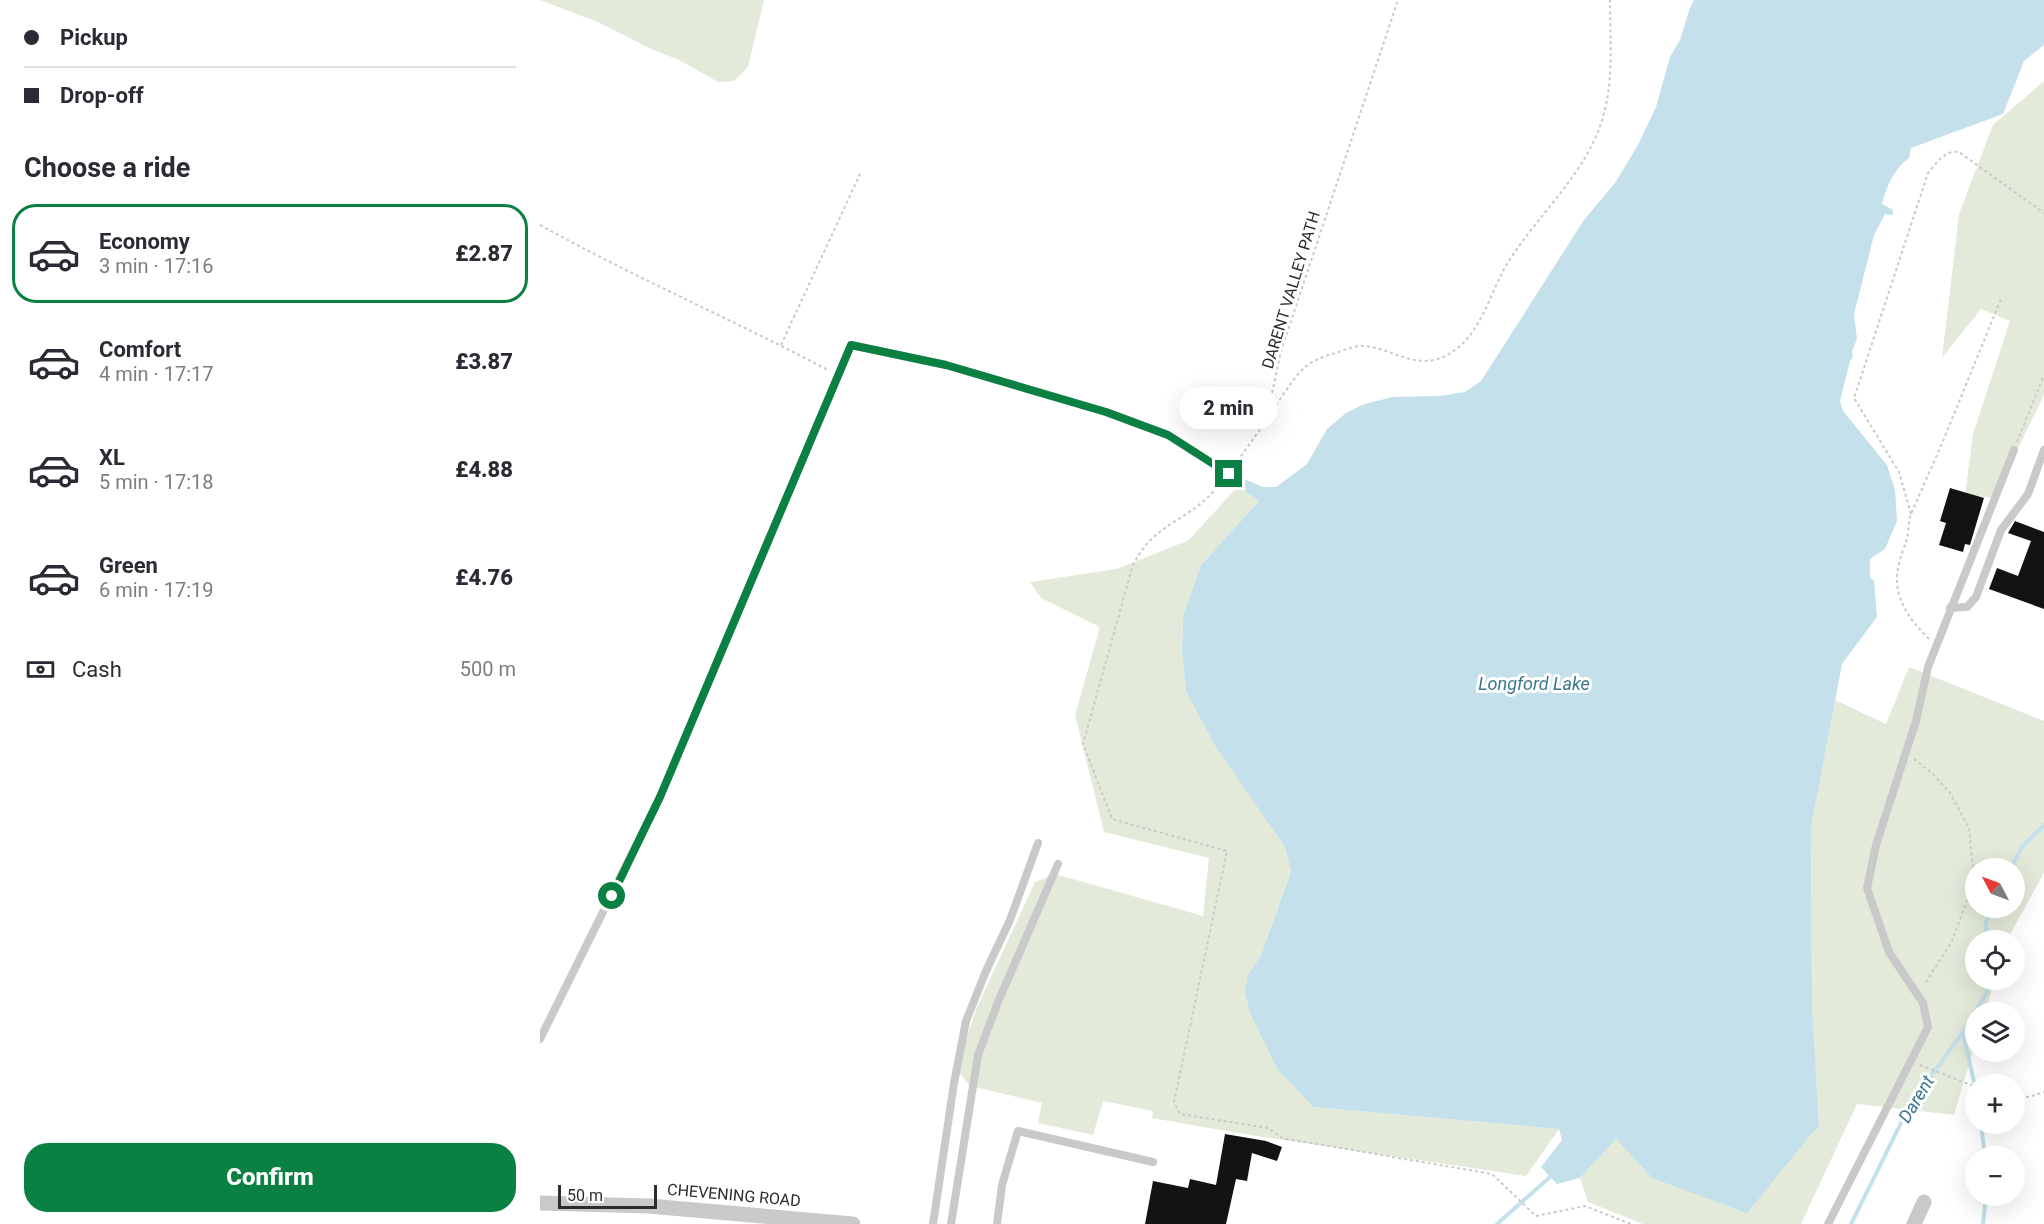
<!DOCTYPE html>
<meta charset="utf-8">
<style>
:root{--surface:#fff;--page:#f2f2f3;--text:#2b2b33;--muted:#7c7c81;--line:#e1e1e2;--accent:#0b8043}
body{margin:0;font-family:Roboto,sans-serif;background:var(--page);color:var(--text);height:100vh;display:flex;flex-direction:column;font-size:22px;white-space:nowrap}
*{box-sizing:border-box;margin:0}
p{font-size:20px;color:var(--muted)}
.icon{flex:none;width:33px;height:33px;fill:none;stroke:currentColor;stroke-width:2;stroke-linecap:round;stroke-linejoin:round}
.map{position:relative;flex:1;overflow:hidden}
.sheet{display:flex;flex-direction:column;background:var(--surface);width:540px}
.sheet>*{flex:none}
.banner{display:grid;align-content:center;height:132px;padding:0 24px;background:var(--surface)}
.needle{width:39px;rotate:311deg}
.fabs{position:absolute;left:1425px;top:858px;display:grid;gap:12px}
.fabs a{display:grid;place-items:center;width:60px;height:60px;border-radius:50%;background:var(--surface);box-shadow:0 6px 24px #0002;font-size:30px}
.scale{position:absolute;left:18px;bottom:15px;width:99px;box-sizing:border-box;padding-left:6px;border:3px solid #2c2c2c;border-top:0;font-size:16px;line-height:21px;white-space:nowrap;color:#2c2c2c;-webkit-text-stroke:4px #fff;paint-order:stroke}
.end{position:absolute;width:27px;height:27px;margin:-14px;border:8px solid #0b8043;background:#fff;box-shadow:0 0 0 3px #fff}
.from{border-radius:50%}
.bubble{position:absolute;height:42px;border-radius:21px;background:var(--surface);box-shadow:0 6px 24px #0002;font-size:20px;font-weight:800;line-height:42px;text-align:center}
.banner b{display:flex;align-items:center;gap:21px;height:57px;font-size:22px}
.banner b+b{border-top:2px solid var(--line)}
.banner i{width:15px;height:15px;background:var(--text)}
ul{padding:0;list-style:none}
li{display:flex;align-items:center;gap:18px;height:99px;margin:0 12px 9px;padding:0 12px;border:3px solid transparent;border-radius:24px}
li div{flex:1}
li b{display:block;font-size:22px}
li em{font-style:normal;font-weight:800}
li.on{border-color:var(--accent)}
li>.icon{width:54px;height:54px;stroke-width:1.5}
h2{padding:0 24px;font-size:27px;line-height:72px}
.pay{display:flex;align-items:center;gap:15px;height:66px;padding:0 24px;font-size:22px}
.pay p{margin-inline-start:auto}
.button{display:flex;gap:12px;margin-top:auto;padding:12px 24px}
.button a{flex:1;height:69px;border-radius:24px;background:var(--accent);color:#fff;font-size:24px;font-weight:800;line-height:69px;text-align:center}
main{display:flex;flex:1;min-height:0}
.map>svg:first-child{display:block}
.green{fill:#e4ead9;fill-rule:evenodd}
.water{fill:#c4e0ea}
.lines{fill:none;stroke-linecap:round;stroke-linejoin:round}
.stream{stroke:#c4e0ea;stroke-width:4}
.building{fill:#131313}
.path{stroke:#c9c9c9;stroke-width:2;stroke-dasharray:3 3;stroke-linecap:butt}
.service{stroke:#c9c9c9;stroke-width:8}
.minor{stroke:#c9c9c9;stroke-width:15}
.route{stroke:#0b8043;stroke-width:8}
.labels{text-anchor:middle;dominant-baseline:central;stroke-width:6;stroke-linejoin:round;paint-order:stroke}
.street-label{font-size:16px;fill:#2c2c2c;stroke:#fff}
.water-label{font-size:18px;font-style:italic;fill:#3b778c;stroke:#fff}
</style>
<main>
<section class="sheet">
<div class="banner">
<b><i class="from"></i>Pickup</b>
<b><i></i>Drop-off</b>
</div>
<h2>Choose a ride</h2>
<ul>
<li class="on"><svg class="icon" aria-label="car" viewBox="0 0 24 24"><path d="M5 17H2v-5l4-1 3-4h7l3 4 3 1v5h-3M9 17h6M6 11h13"/><circle cx="7" cy="17" r="2"/><circle cx="17" cy="17" r="2"/></svg><div><b>Economy</b><p>3 min · 17:16</p></div><em>£2.87</em></li>
<li><svg class="icon" aria-label="car" viewBox="0 0 24 24"><path d="M5 17H2v-5l4-1 3-4h7l3 4 3 1v5h-3M9 17h6M6 11h13"/><circle cx="7" cy="17" r="2"/><circle cx="17" cy="17" r="2"/></svg><div><b>Comfort</b><p>4 min · 17:17</p></div><em>£3.87</em></li>
<li><svg class="icon" aria-label="car" viewBox="0 0 24 24"><path d="M5 17H2v-5l4-1 3-4h7l3 4 3 1v5h-3M9 17h6M6 11h13"/><circle cx="7" cy="17" r="2"/><circle cx="17" cy="17" r="2"/></svg><div><b>XL</b><p>5 min · 17:18</p></div><em>£4.88</em></li>
<li><svg class="icon" aria-label="car" viewBox="0 0 24 24"><path d="M5 17H2v-5l4-1 3-4h7l3 4 3 1v5h-3M9 17h6M6 11h13"/><circle cx="7" cy="17" r="2"/><circle cx="17" cy="17" r="2"/></svg><div><b>Green</b><p>6 min · 17:19</p></div><em>£4.76</em></li>
</ul>
<div class="pay"><svg class="icon" aria-label="cash" viewBox="0 0 24 24"><path d="M3 7h18v10H3z"/><circle cx="12" cy="12" r="2"/></svg>Cash<p>500 m</p></div>
<div class="button"><a>Confirm</a></div>
</section>
<div class="map">
<svg width="1504" height="1224" viewBox="0 0 1504 1224">
<rect width="100%" height="100%" fill="#fff"/>
<path class="green" d="M0,0H224L208,67L194,81L178,82L139,60L111,49L58,22Z
M1504,81V395L1454,498L1425,495L1433,434L1470,321L1441,309L1402,358L1419,214L1453,125Z
M698,486L719,501L661,565L643,616L642,653L646,692L675,746L745,846L751,870L721,955L708,975L738,1070L773,1107L1019,1129L986,1176L710,1135L612,1118L613,1111L563,1101L553,1135L498,1123L502,1103L430,1086L416,1069L437,1007L495,882L515,874L663,916L669,858L564,832L535,715L560,627L501,598L490,582L577,569L649,540Z
M1369,667L1504,721V873L1467,940H1436V980H1455L1445,1012H1436L1435,1044L1414,1115L1317,1104L1261,1224H1103L1048,1202L1040,1178L1076,1139L1112,1178L1279,1125L1272,1002L1271,828L1295,700L1346,724ZM1436,868H1474V908H1436Z"/>
<path class="water" d="M1154,0H1504V45L1484,61L1463,114L1371,148L1369,158C1354,169 1347,185 1342,204L1353,210V215L1345,214L1334,235L1314,314L1317,339L1312,351L1313,357L1310,361L1300,401L1303,411L1347,465L1355,490L1357,521L1345,549L1330,559V578L1334,580L1337,617L1302,664L1271,828L1272,1002L1279,1125L1207,1213L1112,1178L1076,1139L1040,1178L1017,1184L1001,1167L1022,1140L1019,1129L773,1107L738,1070L710,1013L705,992L708,975L721,955L751,871L745,847L675,746L646,692L642,653L643,616L661,565L719,501L698,486L702,478L723,487H736L767,464L787,429L806,413L822,405L852,397L899,396L925,392L941,381L1044,220L1075,183L1098,145L1116,107L1130,57L1140,40L1150,8Z"/>
<g class="lines">
<path class="stream" d="M1471,868L1482,847L1504,825
M1446,940V922L1453,908
M1423,1033L1436,1091
M1441,1124L1445,1156
M957,1224L1010,1177
M1311,1224L1370,1105L1423,1032L1447,992V980
M1443,1224L1446,1196"/>
</g>
<path class="building" d="M1410,488L1444,498L1430,545L1425,544L1423,552L1399,545L1406,523L1400,521Z
M1475,521L1504,532V609L1449,589L1457,568L1478,576L1491,541L1468,533Z
M685,1134L726,1141L742,1147L737,1161L712,1153L707,1181L696,1179L686,1224H605L613,1181L648,1188L650,1179L676,1185Z"/>
<g class="lines">
<path class="path" d="M0,225C94,277 193,320 288,370
M241,345L320,174
M726,420C738,404 749,383 763,369C771,361 781,358 791,354C801,352 812,346 822,346C853,347 876,373 909,354C943,334 949,292 969,261C999,213 1047,173 1063,117C1074,80 1070,38 1070,0
M1477,442L1504,375
M694,466L726,421L741,351L858,0
M682,483C676,488 671,495 665,500C637,524 608,530 592,568L543,744L572,819L687,851L634,1102L640,1114L728,1128L742,1138L952,1174L996,1216L1045,1206L1091,1224
M1371,514L1359,472L1314,398L1388,173C1397,163 1404,150 1419,152L1504,213
M1389,639C1368,618 1351,595 1359,564C1360,556 1364,549 1366,542C1369,532 1368,523 1371,514L1403,441L1461,299
M1374,759L1393,774L1410,793L1429,828L1433,869L1430,892L1412,941L1384,985
M1380,1065L1436,1087
M1474,1096L1489,1097L1504,1092"/>
<path class="service" d="M1410,608L1427,607L1436,597L1461,530L1488,494L1504,450
M0,1039L120,797L311,345L406,365L566,412L628,435L689,474
M393,1224L414,1083L426,1021L446,971L470,920L498,843
M411,1224L438,1055L458,1002L518,864
M457,1224L462,1185L478,1131L613,1162
M1288,1224L1388,1027L1383,1003L1349,952L1327,888L1336,845L1376,721L1388,667L1474,450"/>
<path class="minor" d="M0,1203L109,1206L313,1224
M1374,1224L1384,1202"/>
</g>
<g class="lines">
<path class="route" d="M72,896L120,797L311,345L406,365L566,412L628,435L689,474"/>
</g>
<g class="labels">
<g class="street-label">
<text transform="translate(751 290) rotate(-73)">DARENT VALLEY PATH</text>
<text transform="translate(194 1195) rotate(5)">CHEVENING ROAD</text>
</g>
<g class="water-label">
<text x="994" y="683">Longford Lake</text>
<text transform="translate(1376 1099) rotate(-59)">Darent</text>
</g>
</g>
</svg>
<div class="fabs">
<a><svg class="needle" viewBox="-14 -14 28 28"><path d="M0-13l5 13h-10z" fill="#e53935"/><path d="M0 13l5-13h-10z" fill="#7c7c81"/></svg></a>
<a><svg class="icon" aria-label="locate" viewBox="0 0 24 24"><circle cx="12" cy="12" r="6"/><path d="M12 2v4M12 18v4M2 12h4M18 12h4"/></svg></a>
<a><svg class="icon" aria-label="layers" viewBox="0 0 24 24"><path d="M12 4l9 5-9 5-9-5zM3 14l9 5 9-5"/></svg></a>
<a>+</a>
<a>−</a>
</div>
<div class="scale">50 m</div>
<i class="end from" style="left:72px;top:896px"></i>
<i class="end" style="left:689px;top:474px"></i>
<div class="bubble" style="left:639px;top:387px;width:99px">2 min</div>
</div>
</main>
